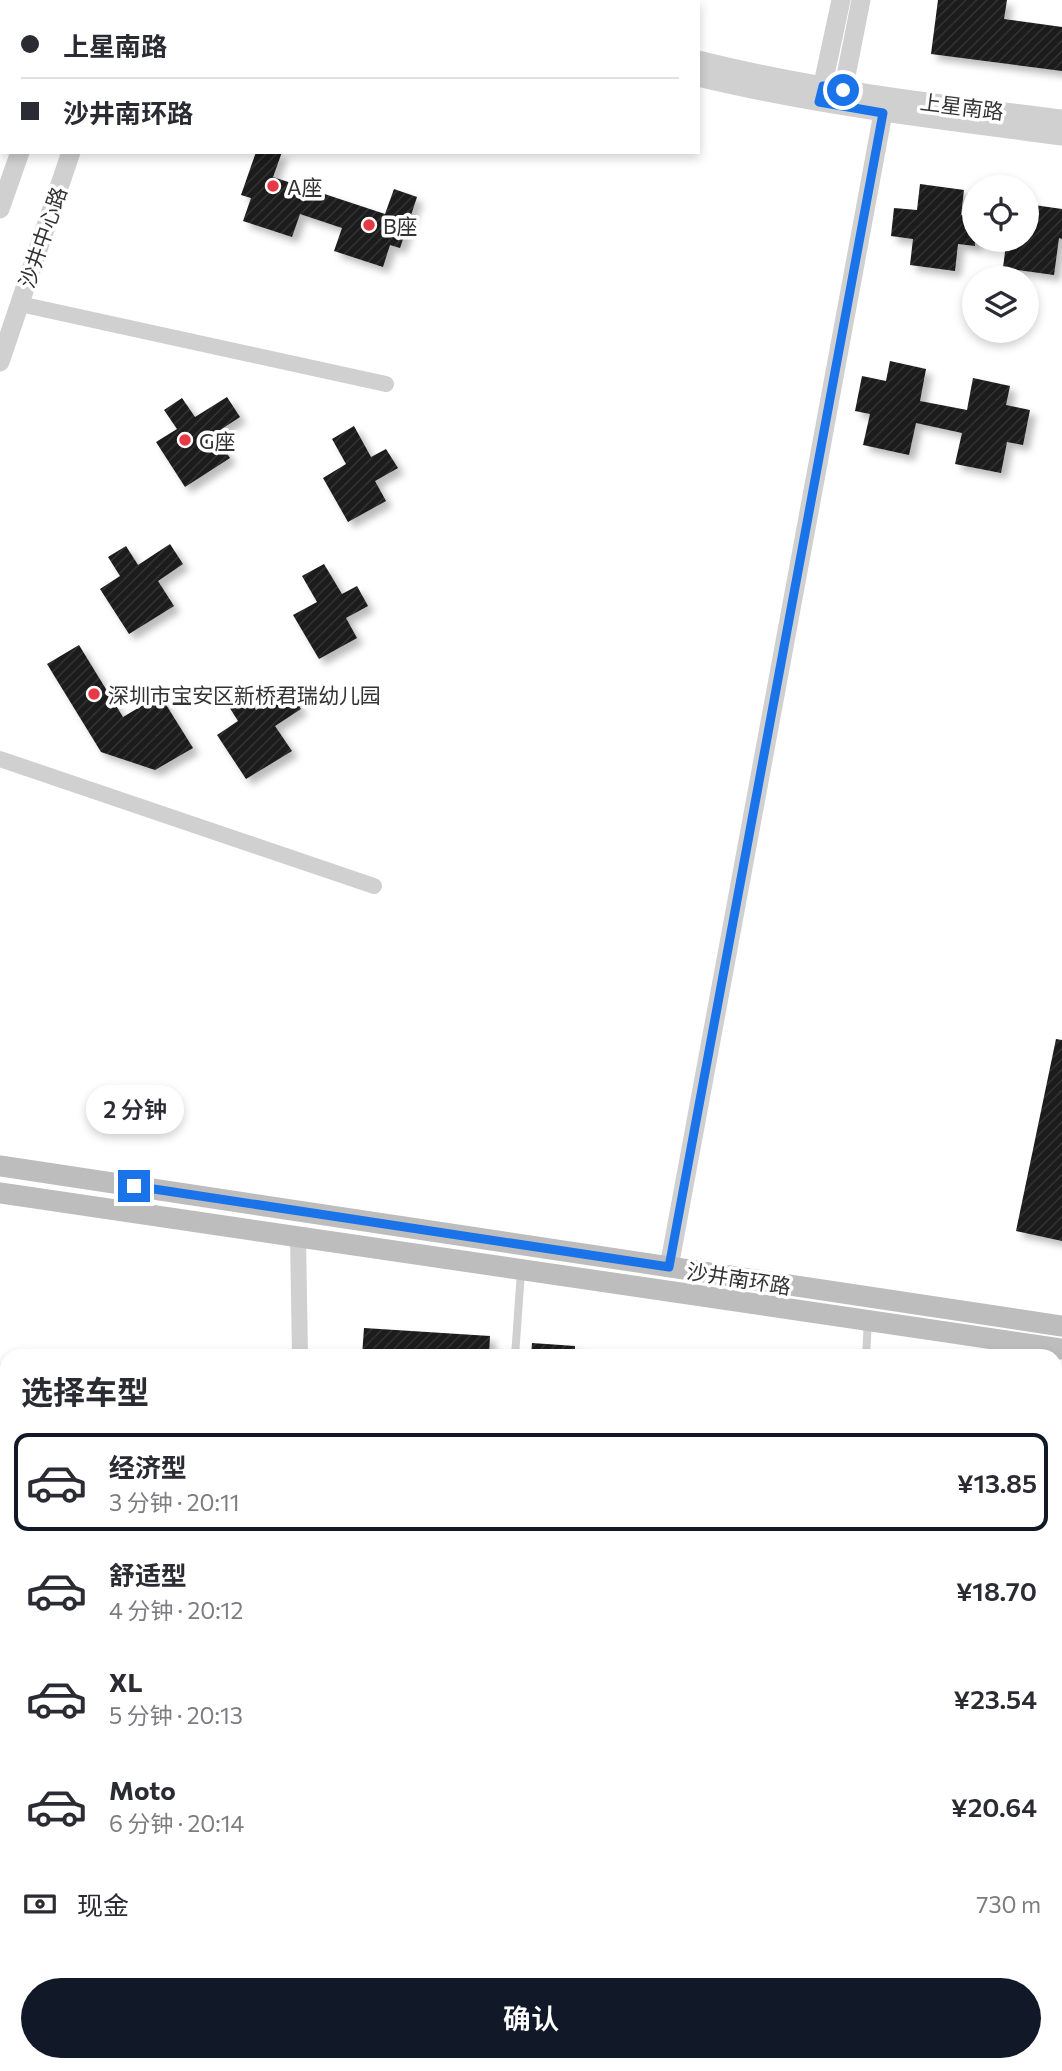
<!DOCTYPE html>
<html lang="zh">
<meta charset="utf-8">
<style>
:root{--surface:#fff;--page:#f7f7f7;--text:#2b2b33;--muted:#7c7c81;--line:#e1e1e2;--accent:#111827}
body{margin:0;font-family:Commissioner,"Noto Sans SC",sans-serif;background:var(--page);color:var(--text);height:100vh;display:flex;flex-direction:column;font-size:26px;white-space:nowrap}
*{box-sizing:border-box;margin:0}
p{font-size:23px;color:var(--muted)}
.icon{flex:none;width:38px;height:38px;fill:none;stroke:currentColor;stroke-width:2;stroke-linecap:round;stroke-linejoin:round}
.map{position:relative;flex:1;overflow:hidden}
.side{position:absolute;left:0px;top:1349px;width:1062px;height:723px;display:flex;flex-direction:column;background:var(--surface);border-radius:21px 21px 0 0;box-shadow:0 4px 10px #0003}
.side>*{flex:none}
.top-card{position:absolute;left:0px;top:0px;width:700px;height:154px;box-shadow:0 4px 10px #0003;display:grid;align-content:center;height:154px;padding:0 21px;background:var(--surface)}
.tools{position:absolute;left:962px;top:175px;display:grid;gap:14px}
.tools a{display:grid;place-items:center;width:77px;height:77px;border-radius:50%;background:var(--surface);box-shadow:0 4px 10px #0003;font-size:35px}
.end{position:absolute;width:32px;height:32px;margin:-16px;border:9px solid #1a73e8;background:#fff;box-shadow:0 0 0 4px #fff}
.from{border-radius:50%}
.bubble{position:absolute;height:49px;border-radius:24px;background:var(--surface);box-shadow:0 4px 10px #0003;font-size:23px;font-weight:600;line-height:49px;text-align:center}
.top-card b{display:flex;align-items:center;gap:24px;height:66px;font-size:26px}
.top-card b+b{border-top:2px solid var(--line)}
.top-card i{width:18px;height:18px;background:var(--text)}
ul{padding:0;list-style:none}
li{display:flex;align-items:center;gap:21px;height:98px;margin:0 14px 10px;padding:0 7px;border:4px solid transparent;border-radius:14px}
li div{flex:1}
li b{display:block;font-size:26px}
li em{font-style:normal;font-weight:600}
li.active{border-color:var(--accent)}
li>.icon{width:63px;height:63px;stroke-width:1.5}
h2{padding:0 21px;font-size:32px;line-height:84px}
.pay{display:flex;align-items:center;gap:18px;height:77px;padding:0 21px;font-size:26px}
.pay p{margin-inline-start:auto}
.button{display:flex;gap:14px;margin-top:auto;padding:14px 21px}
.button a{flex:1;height:80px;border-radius:42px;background:var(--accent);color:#fff;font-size:28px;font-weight:600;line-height:80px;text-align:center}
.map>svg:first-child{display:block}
.building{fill:url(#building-hatch);filter:url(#shadow)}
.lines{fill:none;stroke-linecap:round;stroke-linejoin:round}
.service{stroke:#d0d0d0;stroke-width:8}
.minor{stroke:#d0d0d0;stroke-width:16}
.tertiary{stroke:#d0d0d0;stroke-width:19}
.secondary{stroke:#bdbdbd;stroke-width:21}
.route{stroke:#1a73e8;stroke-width:9}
.poi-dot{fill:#e63946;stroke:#fff;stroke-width:2.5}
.labels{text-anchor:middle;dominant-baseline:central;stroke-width:7;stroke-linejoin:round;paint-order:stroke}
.street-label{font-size:21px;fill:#333;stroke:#fff}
.poi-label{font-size:21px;fill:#333;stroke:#fff;text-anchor:start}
</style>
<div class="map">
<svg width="1062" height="2071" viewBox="0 0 1062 2071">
<defs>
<pattern id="building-hatch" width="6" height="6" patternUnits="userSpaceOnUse" patternTransform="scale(1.75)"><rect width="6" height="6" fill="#1a1a1a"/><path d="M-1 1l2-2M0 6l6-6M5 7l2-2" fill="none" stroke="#333"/></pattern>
<filter id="shadow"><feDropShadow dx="6" dy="6" stdDeviation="3.5" flood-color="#0004"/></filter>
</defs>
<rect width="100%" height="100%" fill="#fff"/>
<path class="building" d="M938,0H1007L1004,19L1062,27V71L931,54Z
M256,152H282L273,177L385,214L394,189L417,197L400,248L390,245L383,267L334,251L342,228L300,214L292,237L243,221L251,198L241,195Z
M920,184L964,190L961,215L975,217V246L958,244L955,271L910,265L913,239L891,236L894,208L917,210Z
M1027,204L1062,209V239L1059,238L1054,275L1003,268L1006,244L1013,245L1014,240H1027Z
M890,361L926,369L920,401L967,410L973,378L1010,386L1006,405L1030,410L1023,445L1007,442L1001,473L955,464L962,433L916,423L909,455L863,445L870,414L855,411L862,376L886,381Z
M227,397L240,417L214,434L230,458L185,487L156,442L177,429L164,410L182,398L195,417Z
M354,426L371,457L386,449L398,468L375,481L386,501L348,522L323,478L346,464L332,439Z
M170,544L183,564L158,581L174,606L129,634L100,589L120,576L108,557L126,546L138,565Z
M324,564L342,594L357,586L368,606L346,618L357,638L319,659L293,615L317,602L302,576Z
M79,645L123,717L160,695L193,748L155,770L101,752L47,664Z
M288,689L301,709L275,726L292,751L246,779L217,735L238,721L226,702L244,691L256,710Z
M1056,1039L1062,1040V1241L1016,1231Z
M364,1328L490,1336L489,1356H362Z
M532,1343L575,1346V1356H531Z"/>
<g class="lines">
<path class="service" d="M546,2L547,0
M515,1356L521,1272
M866,1356L868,1321
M468,2071V2065"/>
<path class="minor" d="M20,304L386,384
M0,759L374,886
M298,1237L300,1356
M317,2065V2071"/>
<path class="tertiary" d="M376,0L383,2
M452,0L459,2
M72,2V0
M130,2L131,0
M698,60C818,90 940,104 1062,119
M698,77C818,106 940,120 1062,136
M820,98L841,0
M841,101L861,0
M0,209L20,152
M0,362L71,152
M669,1267L883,113"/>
<path class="secondary" d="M0,1166L1062,1326
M0,1193L1062,1349"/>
</g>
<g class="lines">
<path class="route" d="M134,1186L669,1267L883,113L819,102L823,86L843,90"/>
</g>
<g class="poi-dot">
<circle cx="273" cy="186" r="7"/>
<circle cx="369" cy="225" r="7"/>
<circle cx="185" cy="440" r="7"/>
<circle cx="94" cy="694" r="7"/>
</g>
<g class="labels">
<g class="street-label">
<text transform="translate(962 106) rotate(7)">上星南路</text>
<text transform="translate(42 237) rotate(-71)">沙井中心路</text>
<text transform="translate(739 1278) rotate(9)">沙井南环路</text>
</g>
<g class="poi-label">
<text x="287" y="186">A座</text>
<text x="383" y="225">B座</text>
<text x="199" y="440">G座</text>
<text x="108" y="694">深圳市宝安区新桥君瑞幼儿园</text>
</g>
</g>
</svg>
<div class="tools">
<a><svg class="icon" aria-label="locate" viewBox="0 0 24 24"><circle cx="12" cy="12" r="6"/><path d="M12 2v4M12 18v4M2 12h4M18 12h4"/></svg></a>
<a><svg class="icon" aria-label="layers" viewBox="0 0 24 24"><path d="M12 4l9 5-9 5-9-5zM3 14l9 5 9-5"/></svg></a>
</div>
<i class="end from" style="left:843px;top:90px"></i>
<i class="end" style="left:134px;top:1186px"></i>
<div class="bubble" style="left:86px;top:1085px;width:98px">2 分钟</div>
<div class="top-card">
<b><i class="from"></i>上星南路</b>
<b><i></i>沙井南环路</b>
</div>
<section class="side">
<h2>选择车型</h2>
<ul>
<li class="active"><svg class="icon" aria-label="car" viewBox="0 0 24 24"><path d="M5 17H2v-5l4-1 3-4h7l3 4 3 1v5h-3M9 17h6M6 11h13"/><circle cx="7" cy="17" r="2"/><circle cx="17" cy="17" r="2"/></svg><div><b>经济型</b><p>3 分钟 · 20:11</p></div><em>¥13.85</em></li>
<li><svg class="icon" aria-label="car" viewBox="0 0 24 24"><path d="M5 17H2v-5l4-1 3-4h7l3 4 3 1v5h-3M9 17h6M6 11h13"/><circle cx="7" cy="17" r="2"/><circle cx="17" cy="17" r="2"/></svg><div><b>舒适型</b><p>4 分钟 · 20:12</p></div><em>¥18.70</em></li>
<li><svg class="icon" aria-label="car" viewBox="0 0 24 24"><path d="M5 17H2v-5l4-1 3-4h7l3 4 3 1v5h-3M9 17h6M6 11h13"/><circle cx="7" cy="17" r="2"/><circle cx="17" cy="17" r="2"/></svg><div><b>XL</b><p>5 分钟 · 20:13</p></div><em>¥23.54</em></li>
<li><svg class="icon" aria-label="car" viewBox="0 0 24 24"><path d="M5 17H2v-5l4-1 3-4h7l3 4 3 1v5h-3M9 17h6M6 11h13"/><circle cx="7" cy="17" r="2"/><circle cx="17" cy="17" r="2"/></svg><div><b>Moto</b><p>6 分钟 · 20:14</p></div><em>¥20.64</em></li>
</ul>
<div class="pay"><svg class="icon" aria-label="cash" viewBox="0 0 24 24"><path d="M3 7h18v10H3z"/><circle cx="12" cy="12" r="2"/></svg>现金<p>730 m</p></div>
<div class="button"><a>确认</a></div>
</section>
</div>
